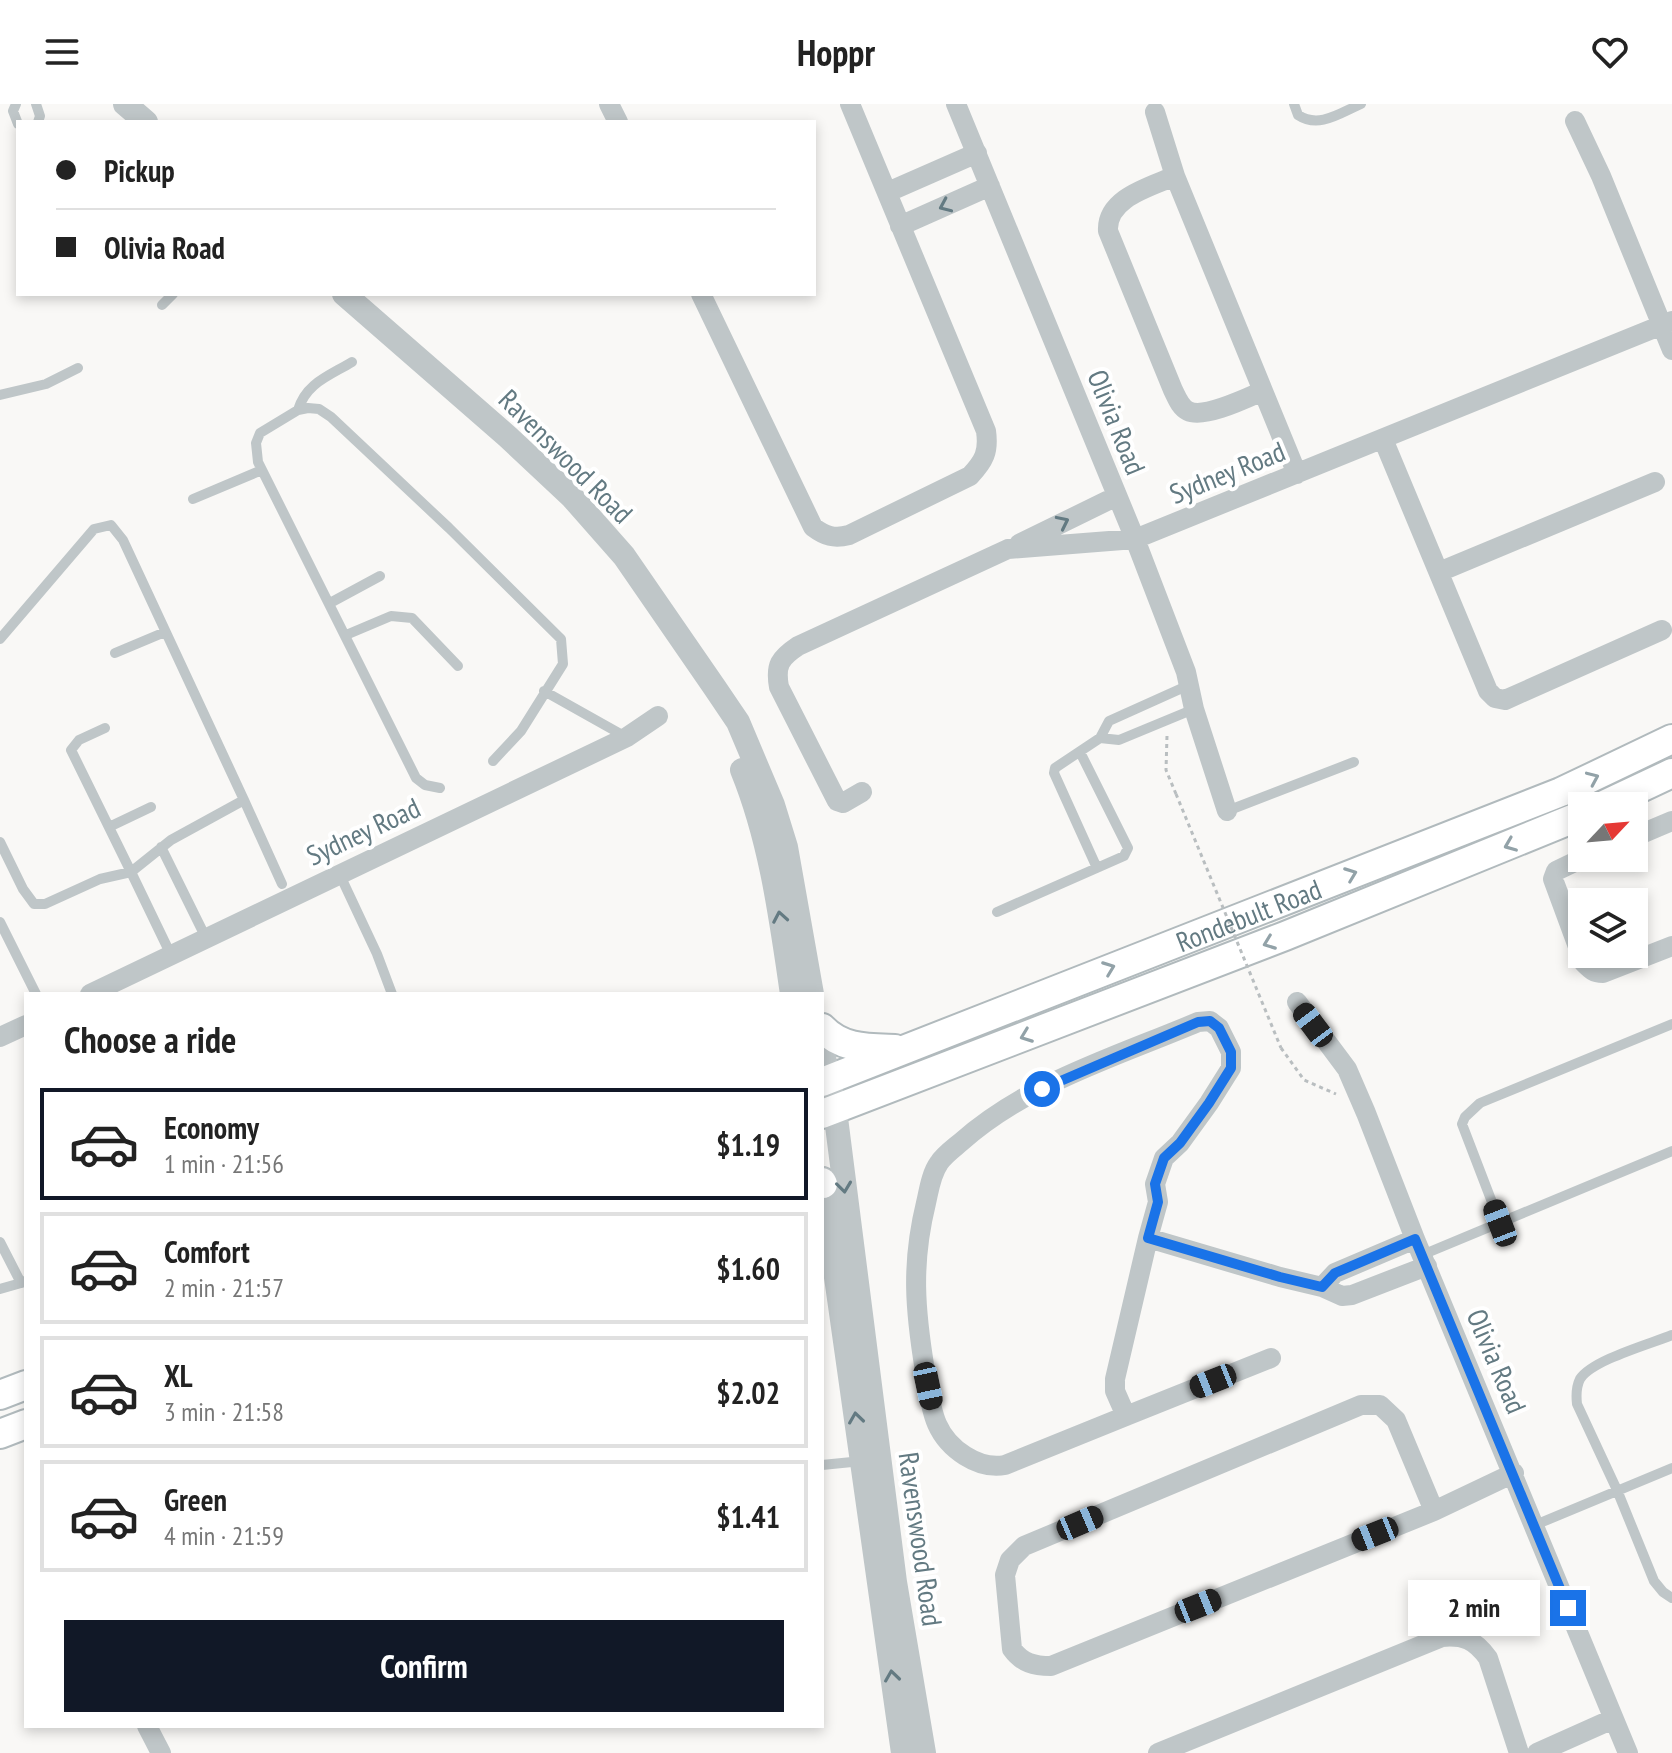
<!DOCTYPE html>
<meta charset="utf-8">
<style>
:root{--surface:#fff;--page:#f2f2f2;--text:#222;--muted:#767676;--line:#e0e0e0;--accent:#111827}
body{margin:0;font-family:"PT Sans Narrow",sans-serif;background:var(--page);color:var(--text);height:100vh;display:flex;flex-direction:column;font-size:30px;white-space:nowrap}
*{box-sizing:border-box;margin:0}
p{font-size:26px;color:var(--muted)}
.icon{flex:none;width:44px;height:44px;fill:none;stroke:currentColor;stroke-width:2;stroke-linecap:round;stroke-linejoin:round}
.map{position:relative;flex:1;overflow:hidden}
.side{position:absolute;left:24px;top:888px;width:800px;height:736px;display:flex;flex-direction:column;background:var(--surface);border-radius:0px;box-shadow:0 4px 12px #0003}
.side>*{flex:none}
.banner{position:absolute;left:16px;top:16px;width:800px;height:176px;border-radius:0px;box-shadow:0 4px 12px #0003;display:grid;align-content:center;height:176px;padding:0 40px;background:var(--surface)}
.needle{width:52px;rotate:64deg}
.fabs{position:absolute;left:1568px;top:688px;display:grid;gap:16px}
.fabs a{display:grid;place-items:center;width:80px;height:80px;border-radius:0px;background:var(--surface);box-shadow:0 4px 12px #0003;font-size:40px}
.end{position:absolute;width:36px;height:36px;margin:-18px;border:10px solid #1a73e8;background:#fff;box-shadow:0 0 0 4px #fff}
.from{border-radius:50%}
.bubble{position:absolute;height:56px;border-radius:0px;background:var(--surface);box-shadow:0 4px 12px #0003;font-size:26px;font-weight:800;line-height:56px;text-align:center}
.car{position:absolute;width:24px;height:48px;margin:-24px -12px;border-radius:10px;box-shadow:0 0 6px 2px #0007;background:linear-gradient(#222 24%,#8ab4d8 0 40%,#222 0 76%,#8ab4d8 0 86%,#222 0)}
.banner b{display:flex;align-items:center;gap:28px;height:76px;font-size:30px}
.banner b+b{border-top:2px solid var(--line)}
.banner i{width:20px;height:20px;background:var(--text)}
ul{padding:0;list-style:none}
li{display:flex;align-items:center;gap:24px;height:112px;margin:0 16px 12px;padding:0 24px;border:4px solid var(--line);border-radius:0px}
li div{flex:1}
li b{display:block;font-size:30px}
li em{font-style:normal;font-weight:800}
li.selected{border-color:var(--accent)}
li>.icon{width:72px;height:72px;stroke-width:1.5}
h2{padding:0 40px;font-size:36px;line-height:96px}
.button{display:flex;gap:16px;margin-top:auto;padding:16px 40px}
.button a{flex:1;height:92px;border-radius:0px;background:var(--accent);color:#fff;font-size:32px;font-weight:800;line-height:92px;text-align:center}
header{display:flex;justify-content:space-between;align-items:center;height:104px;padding:0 40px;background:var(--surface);font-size:36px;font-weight:800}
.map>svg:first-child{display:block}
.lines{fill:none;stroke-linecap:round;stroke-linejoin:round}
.secondary-casing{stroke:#b1babd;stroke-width:32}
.path{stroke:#b9bec0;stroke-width:3;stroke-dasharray:4 4;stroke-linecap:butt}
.service{stroke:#bfc6c8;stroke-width:10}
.minor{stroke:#bfc6c8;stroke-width:20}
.tertiary{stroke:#bfc6c8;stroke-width:24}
.secondary{stroke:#fff;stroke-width:28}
.path-bridge{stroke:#b9bec0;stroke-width:3;stroke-dasharray:4 4;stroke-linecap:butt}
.oneway{stroke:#637a82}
.oneway2{stroke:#92a2a8}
.route{stroke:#1a73e8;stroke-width:10}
.labels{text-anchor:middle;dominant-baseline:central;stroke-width:8;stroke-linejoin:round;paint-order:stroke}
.street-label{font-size:28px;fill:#637a82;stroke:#fff}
</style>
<header><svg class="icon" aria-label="menu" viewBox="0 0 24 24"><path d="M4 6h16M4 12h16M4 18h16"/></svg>Hoppr<svg class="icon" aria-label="heart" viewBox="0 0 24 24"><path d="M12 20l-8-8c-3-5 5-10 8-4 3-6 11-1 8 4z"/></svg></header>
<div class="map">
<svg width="1672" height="1649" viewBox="0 0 1672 1649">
<rect width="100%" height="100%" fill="#f9f8f6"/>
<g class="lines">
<g class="secondary-casing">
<g id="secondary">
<path d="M1602,702L1672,669"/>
<path d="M822,924C842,945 867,944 895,945"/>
<path id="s1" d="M822,978L1561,688L1672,635"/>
<path d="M822,1010L1285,832L1582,711"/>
<path d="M822,1078L823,1080"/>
<path d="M0,1291L26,1281"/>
<path d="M0,1330L26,1320"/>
</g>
</g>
<path class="path" d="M1167,632L1166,666L1176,690
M1281,944L1304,976L1336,990"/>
<path class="service" d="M16,0L13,7L18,20
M36,0L40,12L38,18
M1294,0L1298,11C1319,25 1340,9 1361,0
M162,201L173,190
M0,291L46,280L78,264
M298,306C306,279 329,272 352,258
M193,395L262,366
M330,499L380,472
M346,531L391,512L412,514L458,562
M0,535L94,425L111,421L123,436L244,696
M115,549L165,528
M1189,581L1109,617L1100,634L1119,636L1194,605
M544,587L626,633
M440,684L425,681L416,674L258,358L256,339L260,329L298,306L308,304L319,305L331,313L449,424L561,535L563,560L521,627L493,657
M1227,707L1354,658
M109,723L151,703
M0,738L23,785L34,800H45L100,775L131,768L71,646L79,636L105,624
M161,743L206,834
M1097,764L1054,669L1055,664L1100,634
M339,769L377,850L392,890
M997,808L1124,752L1128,744L1080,648
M0,818L36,890
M171,851L131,768L171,736L244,696L282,780
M1500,1119L1462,1020L1465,1013L1480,999L1672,920
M0,1138L21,1179L26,1177
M1422,1151L1672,1047
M0,1185L21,1179
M1672,1231C1650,1240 1592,1256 1580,1275C1576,1283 1576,1291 1577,1300L1617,1386L1654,1477L1663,1488L1672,1494
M822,1361L862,1357
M1535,1421L1672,1364"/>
<path class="minor" d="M609,0L618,18
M956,0L1135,435L1186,568L1194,605L1227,707
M1155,8L1175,72L1297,370
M1575,17L1601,72L1672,246
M1175,72C1150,83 1106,94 1108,127L1173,286C1177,294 1180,303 1188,307C1204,315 1247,294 1263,287
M888,88L977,49
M900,122L990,82
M701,190L813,423C825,432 834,435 849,431L970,372C984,357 989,348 986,327L850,0
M1383,335L1488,587L1495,594L1505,596L1662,526
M1019,440L1117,392
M1439,468L1655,378
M862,688L843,699L837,697L779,583C775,561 780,554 798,542L1008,445L1135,435L1672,217
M1634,733L1672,717
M1583,754L1556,767L1553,775L1584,859C1591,866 1594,869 1603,869L1672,842
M90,890L627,633L658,612
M1297,898L1347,965L1366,1009L1415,1135L1628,1649
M0,933L26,921
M1148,1134L1115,1275V1287L1126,1312L1005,1361C978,1366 948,1345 937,1320C930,1304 928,1284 925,1267C915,1206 911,1160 926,1099C929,1086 931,1070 939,1059C944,1051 954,1044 961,1038C1027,979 1118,952 1198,918L1210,917L1219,924L1231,948V964L1209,999L1180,1039L1164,1054L1155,1080L1158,1098L1148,1134L1280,1173L1322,1183L1342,1192L1352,1191L1427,1162
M1322,1183L1335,1169L1415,1135
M1126,1312L1271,1254
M1434,1407L1396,1316L1380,1301H1361L1024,1442L1010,1456L1005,1471L1012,1545C1022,1559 1034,1562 1051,1562L1434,1407L1514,1369
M147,1622L161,1649
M1158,1649L1442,1533C1464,1531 1475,1536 1488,1554L1519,1649
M1537,1649L1613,1615"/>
<path class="tertiary" d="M125,0L146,18
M344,190L508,333L572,393L624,452L715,584L738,618L773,701L786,743L812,890
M742,666C771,737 781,815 792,890
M822,944L835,1006L895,1478L924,1649
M822,1074L903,1649"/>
<use href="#secondary" class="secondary"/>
<path class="path-bridge" d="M1176,690L1281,944"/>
</g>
<defs><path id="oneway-chevron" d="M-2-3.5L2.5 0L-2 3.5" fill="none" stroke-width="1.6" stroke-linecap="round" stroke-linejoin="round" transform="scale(2)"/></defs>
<g class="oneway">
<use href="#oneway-chevron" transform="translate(945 102) rotate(156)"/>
<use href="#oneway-chevron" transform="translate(1063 418) rotate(-26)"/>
<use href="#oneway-chevron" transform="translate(780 813) rotate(-100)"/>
<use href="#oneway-chevron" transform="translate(844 1083) rotate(83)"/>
<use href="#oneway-chevron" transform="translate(856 1314) rotate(-98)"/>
<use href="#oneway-chevron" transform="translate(892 1572) rotate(-98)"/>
</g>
<g class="oneway2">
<use href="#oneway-chevron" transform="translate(1593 674) rotate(-24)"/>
<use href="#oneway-chevron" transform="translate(1510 741) rotate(158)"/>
<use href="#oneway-chevron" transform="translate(1351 770) rotate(-21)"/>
<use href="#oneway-chevron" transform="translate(1269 839) rotate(159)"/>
<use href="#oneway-chevron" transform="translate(1109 864) rotate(-21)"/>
<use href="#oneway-chevron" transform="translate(1026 932) rotate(159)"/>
</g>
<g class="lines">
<path class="route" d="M1042,985L1198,918L1210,917L1219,924L1231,948V964L1209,999L1180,1039L1164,1054L1155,1080L1158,1098L1148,1134L1280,1173L1322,1183L1335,1169L1415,1135L1568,1504"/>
</g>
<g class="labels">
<g class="street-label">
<text transform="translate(1117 318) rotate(68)">Olivia Road</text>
<text transform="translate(566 352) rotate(45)">Ravenswood Road</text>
<text transform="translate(1227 368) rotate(-22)">Sydney Road</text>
<text transform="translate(363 727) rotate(-25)">Sydney Road</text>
<text stroke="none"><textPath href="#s1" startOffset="458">Rondebult Road</textPath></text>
<text transform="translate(1497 1257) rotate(67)">Olivia Road</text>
<text transform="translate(921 1435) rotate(82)">Ravenswood Road</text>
</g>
</g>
</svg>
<div class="fabs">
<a><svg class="needle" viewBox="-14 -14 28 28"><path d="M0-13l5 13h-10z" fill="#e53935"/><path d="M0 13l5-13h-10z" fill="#767676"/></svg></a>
<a><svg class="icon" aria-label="layers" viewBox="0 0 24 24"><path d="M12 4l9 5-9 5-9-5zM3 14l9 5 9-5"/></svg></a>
</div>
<i class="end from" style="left:1042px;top:985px"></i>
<i class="end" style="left:1568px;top:1504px"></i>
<div class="bubble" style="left:1408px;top:1476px;width:132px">2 min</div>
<i class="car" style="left:1313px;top:921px;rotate:323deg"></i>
<i class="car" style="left:1500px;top:1119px;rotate:339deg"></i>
<i class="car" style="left:1213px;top:1277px;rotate:248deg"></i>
<i class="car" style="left:928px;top:1282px;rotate:168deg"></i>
<i class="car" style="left:1080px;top:1419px;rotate:67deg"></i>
<i class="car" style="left:1375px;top:1430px;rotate:248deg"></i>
<i class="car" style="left:1198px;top:1502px;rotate:68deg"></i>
<div class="banner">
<b><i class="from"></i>Pickup</b>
<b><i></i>Olivia Road</b>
</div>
<section class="side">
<h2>Choose a ride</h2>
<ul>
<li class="selected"><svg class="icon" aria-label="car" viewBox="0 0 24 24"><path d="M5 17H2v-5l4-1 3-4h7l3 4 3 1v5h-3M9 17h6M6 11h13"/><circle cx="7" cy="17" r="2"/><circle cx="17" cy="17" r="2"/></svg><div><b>Economy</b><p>1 min · 21:56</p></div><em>$1.19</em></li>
<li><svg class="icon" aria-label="car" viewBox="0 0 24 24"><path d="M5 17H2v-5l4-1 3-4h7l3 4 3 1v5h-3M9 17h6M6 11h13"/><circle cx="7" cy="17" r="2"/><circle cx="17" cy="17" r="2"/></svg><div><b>Comfort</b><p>2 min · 21:57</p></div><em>$1.60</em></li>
<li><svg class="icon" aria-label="car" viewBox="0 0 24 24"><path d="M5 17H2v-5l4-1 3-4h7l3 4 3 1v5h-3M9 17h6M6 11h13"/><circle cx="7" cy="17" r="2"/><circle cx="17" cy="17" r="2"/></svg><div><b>XL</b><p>3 min · 21:58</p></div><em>$2.02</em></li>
<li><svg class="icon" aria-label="car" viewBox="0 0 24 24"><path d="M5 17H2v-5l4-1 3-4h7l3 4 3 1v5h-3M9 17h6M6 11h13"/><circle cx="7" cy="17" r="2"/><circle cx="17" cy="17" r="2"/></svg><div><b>Green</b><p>4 min · 21:59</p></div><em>$1.41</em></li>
</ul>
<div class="button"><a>Confirm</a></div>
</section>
</div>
